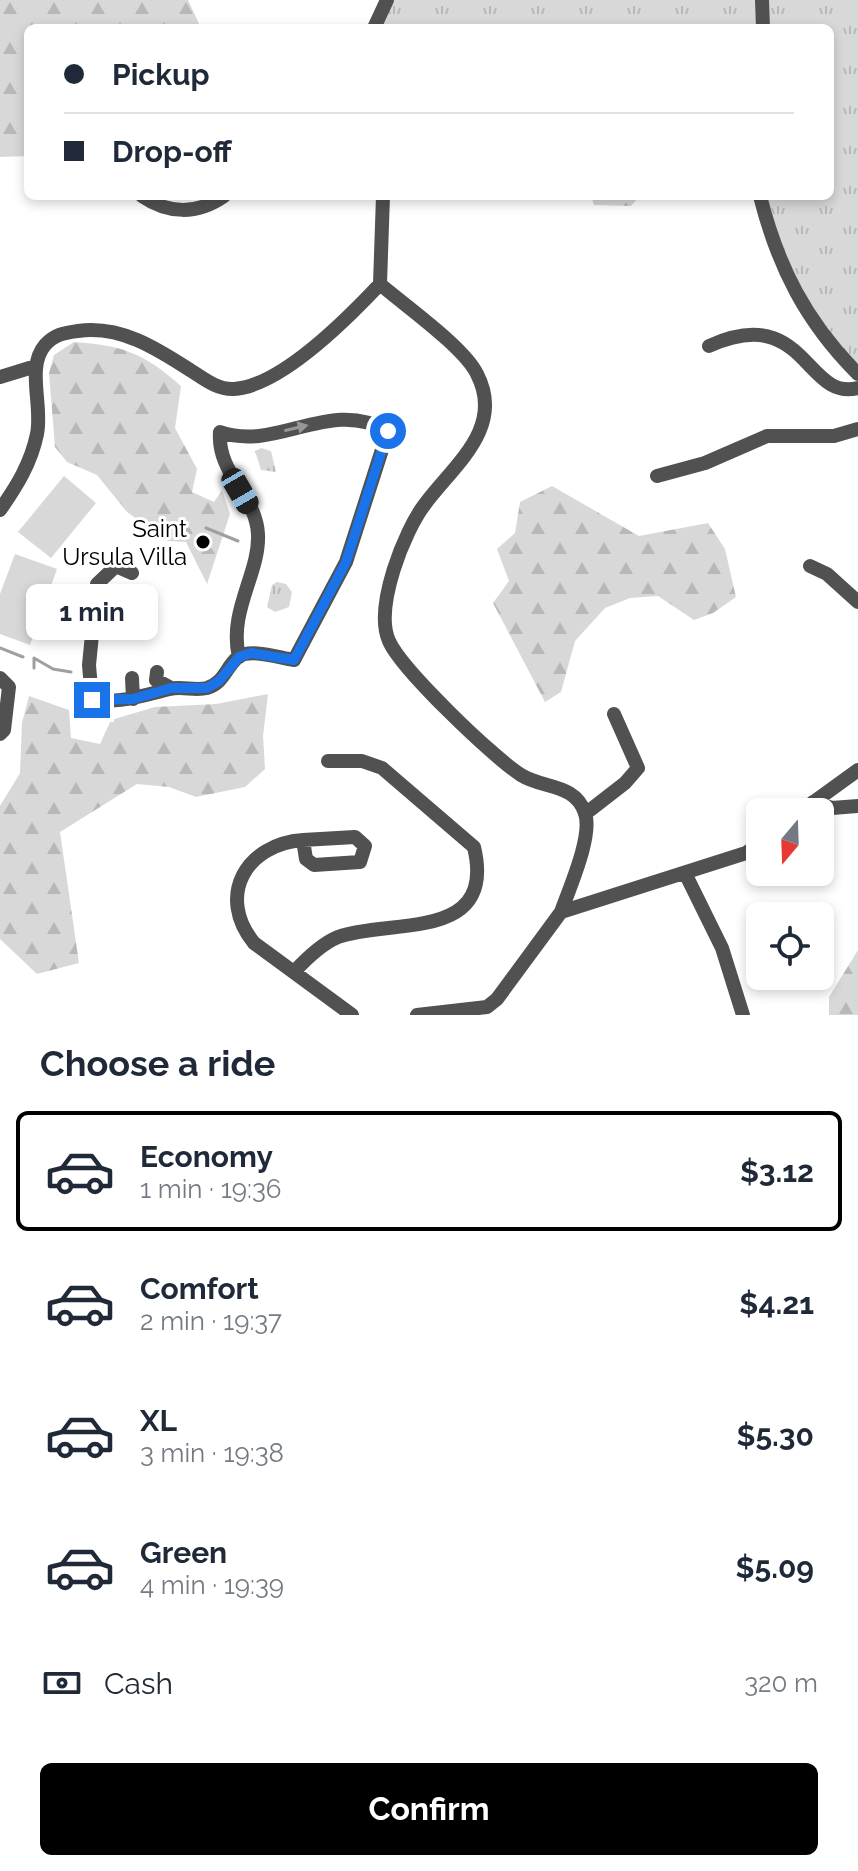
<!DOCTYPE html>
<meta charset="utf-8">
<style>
:root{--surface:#fff;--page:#f6f6f7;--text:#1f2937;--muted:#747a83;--line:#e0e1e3;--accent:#000}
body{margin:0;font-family:Raleway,sans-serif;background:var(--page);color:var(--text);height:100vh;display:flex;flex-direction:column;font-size:30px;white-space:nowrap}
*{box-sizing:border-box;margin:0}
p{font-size:26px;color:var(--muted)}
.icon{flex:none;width:44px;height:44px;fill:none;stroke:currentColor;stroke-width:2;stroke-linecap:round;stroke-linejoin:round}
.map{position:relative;height:1015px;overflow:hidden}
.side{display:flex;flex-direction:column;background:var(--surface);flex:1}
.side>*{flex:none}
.guide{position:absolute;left:24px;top:24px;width:810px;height:176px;border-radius:12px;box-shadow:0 4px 12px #0003;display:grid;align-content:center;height:176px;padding:0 40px;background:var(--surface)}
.needle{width:52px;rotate:199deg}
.buttons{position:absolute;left:746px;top:798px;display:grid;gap:16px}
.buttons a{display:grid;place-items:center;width:88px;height:88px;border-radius:12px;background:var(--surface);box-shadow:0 4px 12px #0003;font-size:40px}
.end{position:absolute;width:36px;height:36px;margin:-18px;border:10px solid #1a73e8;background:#fff;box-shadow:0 0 0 4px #fff}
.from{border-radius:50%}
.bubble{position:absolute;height:56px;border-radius:12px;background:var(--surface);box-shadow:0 4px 12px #0003;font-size:26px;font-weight:700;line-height:56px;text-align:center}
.car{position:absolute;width:24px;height:48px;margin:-24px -12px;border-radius:10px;box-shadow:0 0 6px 2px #0007;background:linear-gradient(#222 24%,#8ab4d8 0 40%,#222 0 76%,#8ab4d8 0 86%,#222 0)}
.guide b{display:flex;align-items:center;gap:28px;height:76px;font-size:30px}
.guide b+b{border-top:2px solid var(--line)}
.guide i{width:20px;height:20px;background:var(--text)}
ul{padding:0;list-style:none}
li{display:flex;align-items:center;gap:24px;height:120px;margin:0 16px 12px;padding:0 24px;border:4px solid transparent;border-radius:12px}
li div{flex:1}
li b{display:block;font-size:30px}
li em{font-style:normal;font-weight:700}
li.on{border-color:var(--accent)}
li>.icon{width:72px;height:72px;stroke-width:1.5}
h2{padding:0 40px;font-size:36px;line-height:96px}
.pay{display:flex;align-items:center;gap:20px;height:88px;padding:0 40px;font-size:30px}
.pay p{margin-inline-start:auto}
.action{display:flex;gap:16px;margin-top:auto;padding:16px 40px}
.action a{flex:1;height:92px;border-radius:12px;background:var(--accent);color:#fff;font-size:32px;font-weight:700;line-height:92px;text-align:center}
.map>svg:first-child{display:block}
.forest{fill:url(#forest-firs)}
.park{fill:url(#park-tufts)}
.garden{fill:#d8d8d8}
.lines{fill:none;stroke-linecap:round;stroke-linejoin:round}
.stream{stroke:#9f9f9f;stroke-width:3}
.minor{stroke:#515151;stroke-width:14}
.oneway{fill:#979797}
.route{stroke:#1a73e8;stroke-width:10}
.poi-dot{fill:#000;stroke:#fff;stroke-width:3}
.labels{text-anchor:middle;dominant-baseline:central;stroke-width:6;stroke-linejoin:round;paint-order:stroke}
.poi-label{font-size:24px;fill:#000;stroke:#fff;text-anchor:end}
</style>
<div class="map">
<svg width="858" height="1015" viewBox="0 0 858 1015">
<defs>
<pattern id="forest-firs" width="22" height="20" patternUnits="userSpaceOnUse" patternTransform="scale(2)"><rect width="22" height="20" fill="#d8d8d8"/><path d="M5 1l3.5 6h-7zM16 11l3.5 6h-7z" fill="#b8b8b8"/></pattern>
<pattern id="park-tufts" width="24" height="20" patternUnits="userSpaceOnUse" patternTransform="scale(2)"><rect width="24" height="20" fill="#d8d8d8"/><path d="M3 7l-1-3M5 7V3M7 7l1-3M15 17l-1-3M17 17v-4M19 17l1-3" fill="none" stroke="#b8b8b8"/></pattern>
</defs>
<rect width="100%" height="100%" fill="#fff"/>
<path class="forest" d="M0,0H188L201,28H28V156L0,157Z
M591,196H638L639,197L631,206L594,205Z
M74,342C123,345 145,354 181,386L175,428L197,469L192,492L214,502L222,490L230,514L207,584L186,542L168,541L127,512L97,475L67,462L55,447L49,373L54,355Z
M552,486L639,536L708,523L725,549L736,597L713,613L694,620L658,596L630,598L605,608L575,641L561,692L545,702L493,603L509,581L497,549L515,533L520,502Z
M268,694L263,736L265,769L245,787L196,797L169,787L137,784L60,832L79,963L37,974L0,939V806L20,773L22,723L29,696L69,710L71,738L100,744L111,720L155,707L216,704Z
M858,950V1015H829V997Z"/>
<path class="park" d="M387,0H858V374L819,332L760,196H830V28H374Z
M261,448L271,451L276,472L261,470L255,451Z
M277,582L286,584L292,592L289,607L275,612L267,607L272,585Z"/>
<path class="garden" d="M64,476L96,503L51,558L18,532Z
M15,554L57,569L30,645L0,634V594Z"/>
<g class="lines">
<path class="stream" d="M206,528L238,541
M0,648L23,657
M34,658L53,669L71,672
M34,668V658"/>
<path class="minor" d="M762,0L763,28
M374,28L387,0
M142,196C168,214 197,215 224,196
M760,196C778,267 806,322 858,374
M380,284C404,305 464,347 477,374C505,428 454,465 425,504C404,531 374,608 389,641C401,669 494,758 521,775C543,789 575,783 585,813C593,836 569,889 561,912
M709,346C806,302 805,402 858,388
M0,377L36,366
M657,476L705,463L767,436H834L858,429
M0,510C17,486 31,463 37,434C43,406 26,367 45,345C55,334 64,333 78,331C120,325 156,348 190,370C203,378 217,390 234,389C281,386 349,317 380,284L383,196
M810,566L827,574L858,602
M157,672L156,680L171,688
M0,678L9,687L4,730L0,734
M132,678L133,699
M84,697C114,706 141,696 170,689C181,686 195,691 207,688C224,683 226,667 238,657C251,648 279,658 294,660L346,562L388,431C329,397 278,452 220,432C217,474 256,495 258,534C260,573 228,611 239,657
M92,700L89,665L97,584L116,566L132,573
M813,802L832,808L858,806
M800,812L858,770
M585,814L625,783L638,768L614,714
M355,837L365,846L360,862L314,865L306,859L303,840Z
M303,840C246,844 216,896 254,943L352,1015
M685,873L722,948L743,1015
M294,972C306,959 321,944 338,937C390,918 497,943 474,847L382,768L362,761H328
M417,1015L487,1007L497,999L561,912L746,853L760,843"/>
</g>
<defs><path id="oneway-solid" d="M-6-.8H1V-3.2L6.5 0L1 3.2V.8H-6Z" transform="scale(2)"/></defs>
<use class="oneway" href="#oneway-solid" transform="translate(296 428) rotate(-13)"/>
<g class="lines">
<path class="route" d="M92,700L133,699L171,688H207L219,681L239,657L251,653L294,660L346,562L388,431"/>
</g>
<circle class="poi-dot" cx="203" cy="542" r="8"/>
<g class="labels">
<g class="poi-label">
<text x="187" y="528">Saint<tspan x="187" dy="28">Ursula Villa</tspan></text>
</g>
</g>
</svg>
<div class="buttons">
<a><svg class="needle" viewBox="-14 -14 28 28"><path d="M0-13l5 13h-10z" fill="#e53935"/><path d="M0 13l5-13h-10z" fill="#747a83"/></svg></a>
<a><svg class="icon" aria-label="locate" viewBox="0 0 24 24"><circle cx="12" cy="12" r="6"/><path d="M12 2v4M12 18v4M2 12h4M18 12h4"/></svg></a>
</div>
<i class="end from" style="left:388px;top:431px"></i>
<i class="end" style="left:92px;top:700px"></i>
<div class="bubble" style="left:26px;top:584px;width:132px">1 min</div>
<i class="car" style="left:240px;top:491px;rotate:150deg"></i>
<div class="guide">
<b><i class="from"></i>Pickup</b>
<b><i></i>Drop-off</b>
</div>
</div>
<section class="side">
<h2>Choose a ride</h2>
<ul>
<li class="on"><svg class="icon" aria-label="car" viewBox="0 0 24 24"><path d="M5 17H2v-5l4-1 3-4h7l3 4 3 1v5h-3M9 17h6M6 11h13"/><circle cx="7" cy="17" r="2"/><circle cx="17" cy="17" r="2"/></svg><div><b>Economy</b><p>1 min · 19:36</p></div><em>$3.12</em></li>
<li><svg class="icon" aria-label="car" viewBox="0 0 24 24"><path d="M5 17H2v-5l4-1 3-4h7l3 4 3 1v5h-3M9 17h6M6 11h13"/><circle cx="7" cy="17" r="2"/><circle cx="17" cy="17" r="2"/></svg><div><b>Comfort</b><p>2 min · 19:37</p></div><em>$4.21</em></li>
<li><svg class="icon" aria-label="car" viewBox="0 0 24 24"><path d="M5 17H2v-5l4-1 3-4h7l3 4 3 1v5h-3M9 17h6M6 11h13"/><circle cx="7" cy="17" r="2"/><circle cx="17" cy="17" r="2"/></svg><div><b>XL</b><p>3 min · 19:38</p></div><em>$5.30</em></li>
<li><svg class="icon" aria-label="car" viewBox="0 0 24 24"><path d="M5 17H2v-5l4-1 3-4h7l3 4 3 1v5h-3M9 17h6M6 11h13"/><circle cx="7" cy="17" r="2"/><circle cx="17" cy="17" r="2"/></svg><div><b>Green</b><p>4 min · 19:39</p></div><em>$5.09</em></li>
</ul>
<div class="pay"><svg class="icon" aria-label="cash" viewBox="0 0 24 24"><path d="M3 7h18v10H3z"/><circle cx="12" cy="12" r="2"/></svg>Cash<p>320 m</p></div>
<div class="action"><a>Confirm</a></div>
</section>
